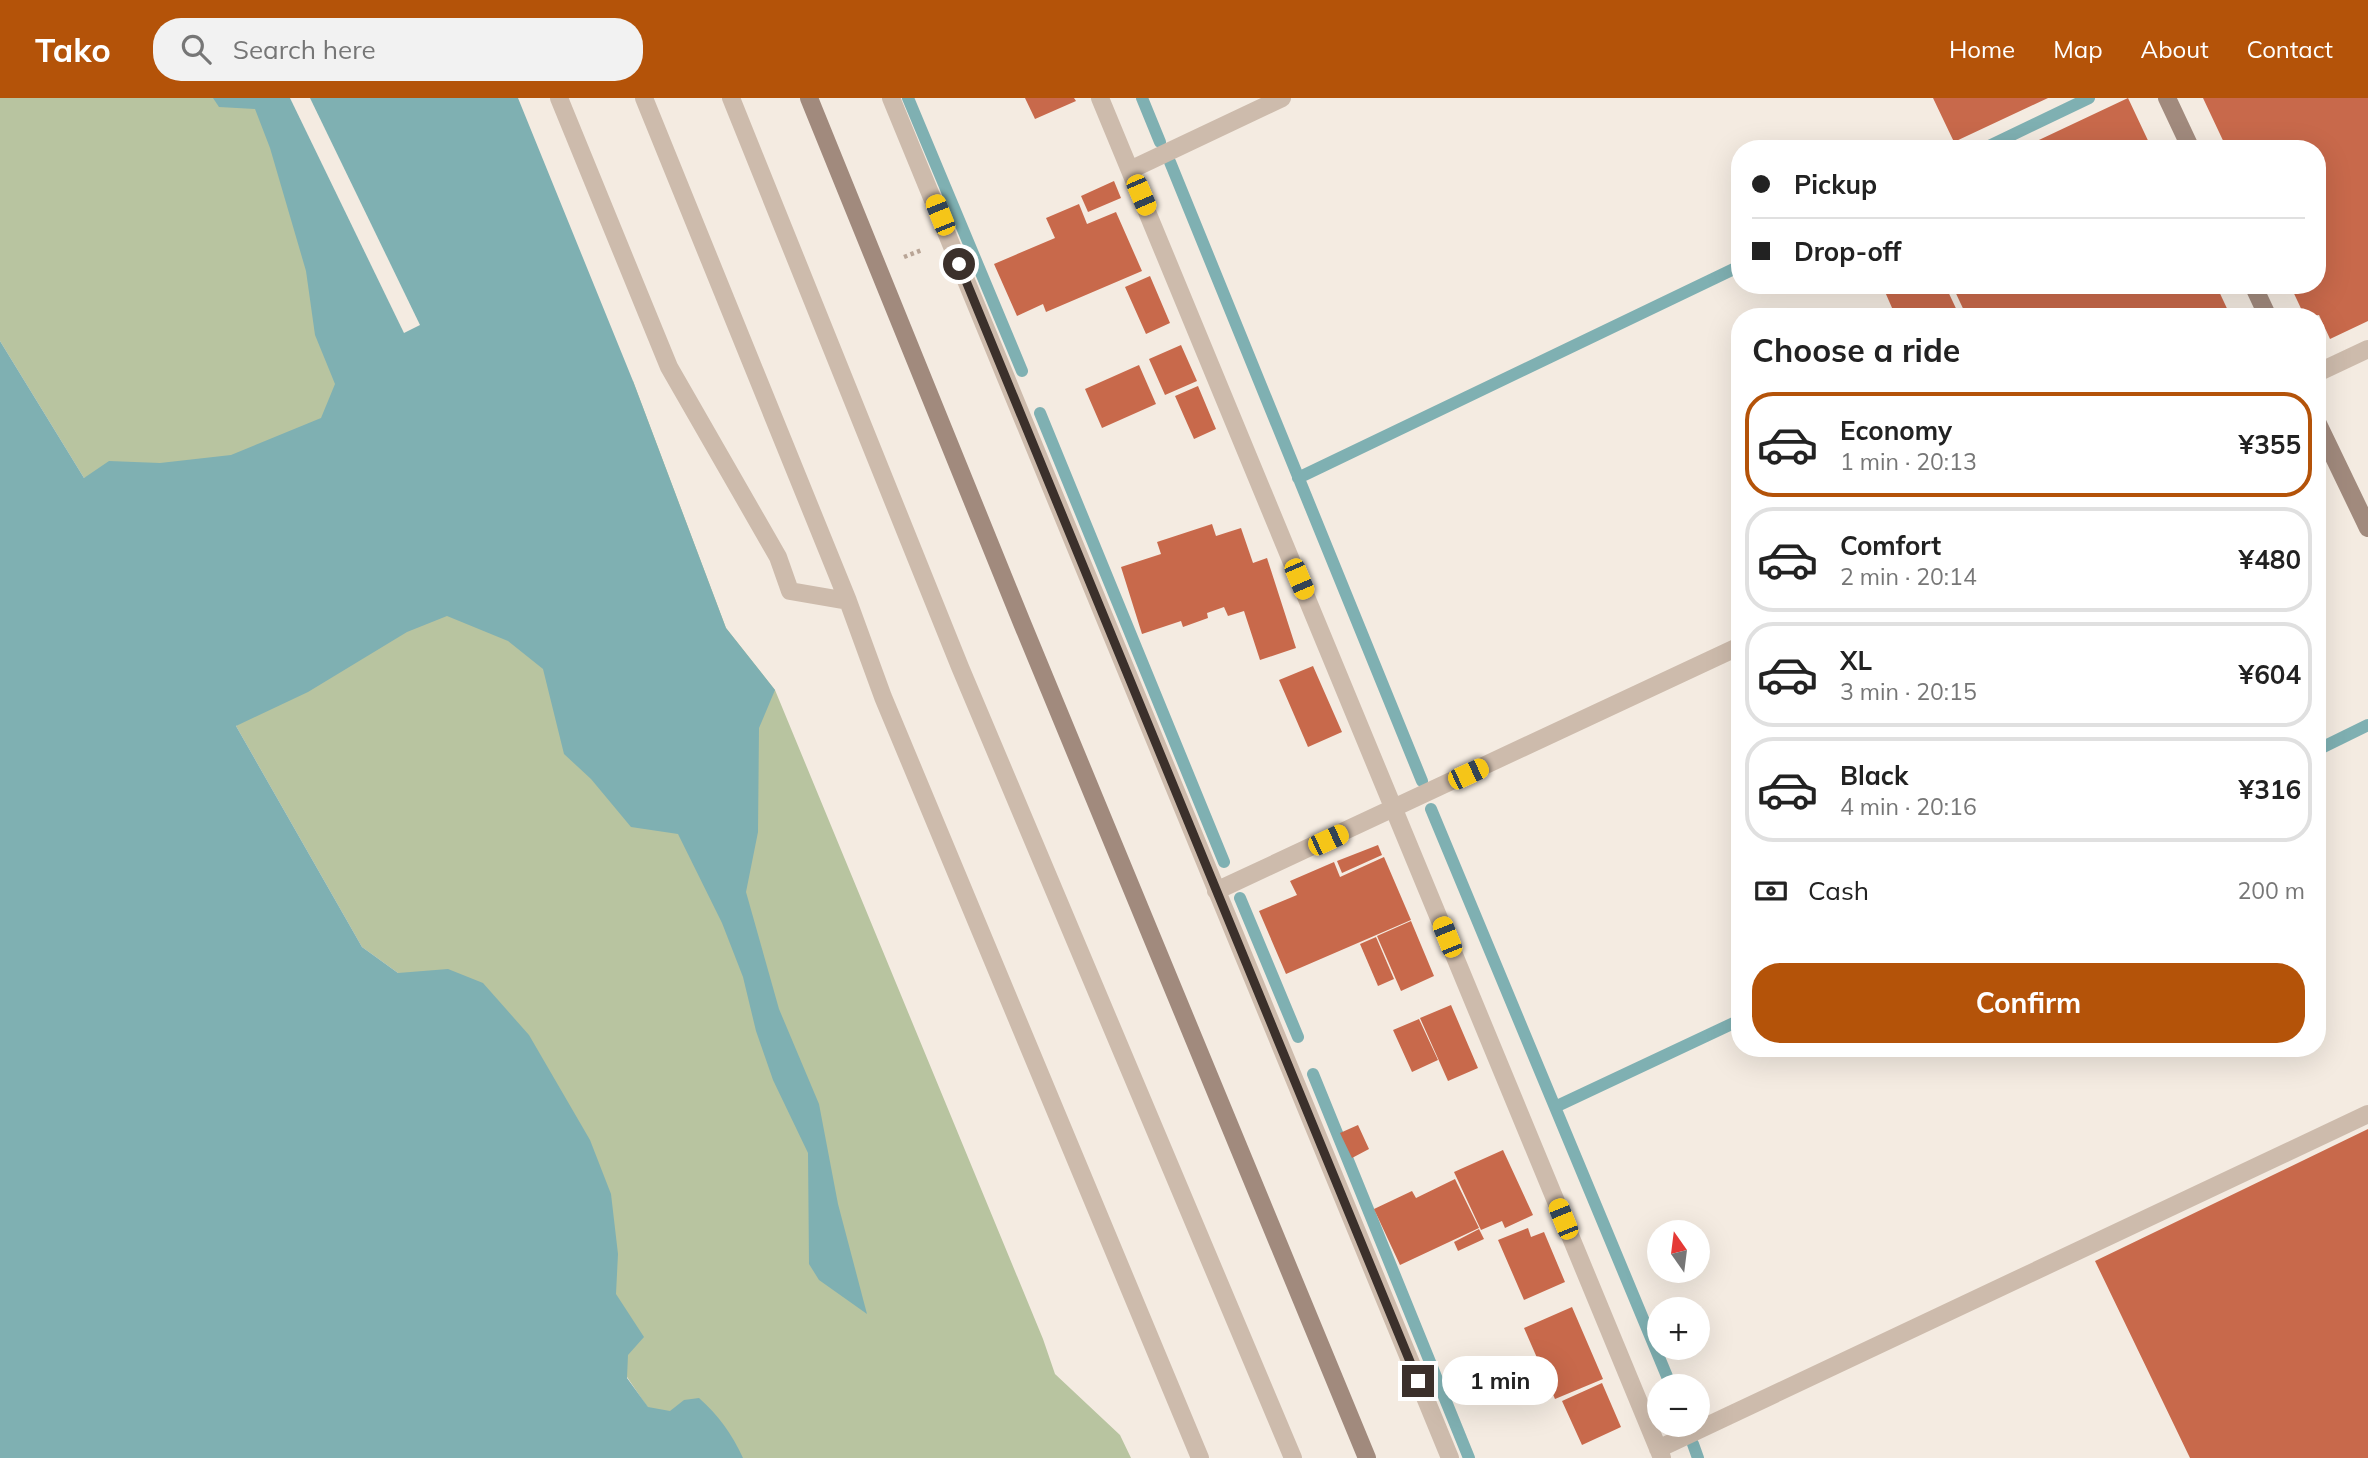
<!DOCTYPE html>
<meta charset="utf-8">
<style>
:root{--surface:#fff;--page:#f2f2f2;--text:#222;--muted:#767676;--line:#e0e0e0;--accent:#b45309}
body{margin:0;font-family:Mulish,sans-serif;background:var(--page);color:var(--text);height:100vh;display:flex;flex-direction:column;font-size:26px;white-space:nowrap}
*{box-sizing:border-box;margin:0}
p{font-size:23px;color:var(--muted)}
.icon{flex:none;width:38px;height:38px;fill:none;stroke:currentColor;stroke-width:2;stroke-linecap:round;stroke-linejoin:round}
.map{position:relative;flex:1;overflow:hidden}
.side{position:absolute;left:1731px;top:210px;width:595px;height:749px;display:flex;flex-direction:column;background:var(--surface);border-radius:28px;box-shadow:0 7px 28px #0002}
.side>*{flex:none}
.top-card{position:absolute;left:1731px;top:42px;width:595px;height:154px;border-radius:28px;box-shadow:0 7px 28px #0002;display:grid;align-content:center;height:154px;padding:0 21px;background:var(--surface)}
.needle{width:46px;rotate:346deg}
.controls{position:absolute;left:1647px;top:1122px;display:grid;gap:14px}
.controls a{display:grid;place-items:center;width:63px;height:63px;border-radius:50%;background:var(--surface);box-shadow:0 7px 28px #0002;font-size:35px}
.end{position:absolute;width:32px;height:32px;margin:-16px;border:9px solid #3b302b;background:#fff;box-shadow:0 0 0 4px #fff}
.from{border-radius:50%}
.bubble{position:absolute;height:49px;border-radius:24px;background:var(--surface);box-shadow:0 7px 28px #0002;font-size:23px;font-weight:700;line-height:49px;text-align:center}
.car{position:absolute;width:21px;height:42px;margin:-21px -10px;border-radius:9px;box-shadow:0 0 5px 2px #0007;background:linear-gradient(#f5c518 24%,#345 0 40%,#f5c518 0 76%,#345 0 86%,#f5c518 0)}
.top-card b{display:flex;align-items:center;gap:24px;height:66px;font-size:26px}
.top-card b+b{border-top:2px solid var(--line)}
.top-card i{width:18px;height:18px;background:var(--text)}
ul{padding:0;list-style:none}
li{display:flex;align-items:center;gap:21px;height:105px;margin:0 14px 10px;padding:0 7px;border:4px solid var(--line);border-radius:28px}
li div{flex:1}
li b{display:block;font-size:26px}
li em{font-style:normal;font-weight:700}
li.selected{border-color:var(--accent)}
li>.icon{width:63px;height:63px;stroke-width:1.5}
h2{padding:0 21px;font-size:32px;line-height:84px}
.pay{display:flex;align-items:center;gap:18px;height:77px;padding:0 21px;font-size:26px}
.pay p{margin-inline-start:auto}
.primary-button{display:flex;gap:14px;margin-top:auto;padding:14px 21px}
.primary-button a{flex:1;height:80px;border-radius:28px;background:var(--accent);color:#fff;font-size:28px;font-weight:700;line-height:80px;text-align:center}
header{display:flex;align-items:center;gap:42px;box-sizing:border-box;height:98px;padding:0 35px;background:var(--accent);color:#fff}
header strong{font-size:33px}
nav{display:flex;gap:38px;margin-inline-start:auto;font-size:24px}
.search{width:490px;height:63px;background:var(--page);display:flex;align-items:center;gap:18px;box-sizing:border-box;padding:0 24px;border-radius:28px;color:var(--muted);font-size:26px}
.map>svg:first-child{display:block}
.green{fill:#b8c4a0}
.water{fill:#7fb0b2}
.pier{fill:#f4ebe1}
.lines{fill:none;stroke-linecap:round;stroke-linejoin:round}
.stream{stroke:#7fb0b2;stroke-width:12}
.building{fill:#c8694b}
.path{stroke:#b9a596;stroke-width:4.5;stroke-dasharray:3.5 3.5;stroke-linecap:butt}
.lane{stroke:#cdbbac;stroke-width:18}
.street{stroke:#cdbbac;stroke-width:18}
.secondary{stroke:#a18a7d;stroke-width:18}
.route{stroke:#3b302b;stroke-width:9}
</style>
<header>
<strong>Tako</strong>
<div class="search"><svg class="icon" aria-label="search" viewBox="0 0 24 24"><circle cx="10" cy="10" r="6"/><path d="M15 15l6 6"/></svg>Search here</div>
<nav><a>Home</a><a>Map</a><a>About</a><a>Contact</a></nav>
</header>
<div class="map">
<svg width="2368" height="1360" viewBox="0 0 2368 1360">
<rect width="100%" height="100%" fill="#f4ebe1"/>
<path class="green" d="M0,0H311L398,334L84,380L0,243Z
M633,283L726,530L775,592L1043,1241L1055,1276L1120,1337L1131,1360H682L627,1279L398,875L362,849L236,628Z"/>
<path class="water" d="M213,0H518L633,283L726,530L775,592L759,630L758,734L746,794L779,911L819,1006L838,1106L867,1216L819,1182L809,1166L808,1055L773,982L756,933L743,879L722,825L678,736L631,729L591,681L564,656L543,571L508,543L447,518L407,534L308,594L236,628L362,849L398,875L448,871L483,885L529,937L590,1042L611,1096L618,1156L616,1196L644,1239L628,1257L627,1280L648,1309L670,1313L684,1302L699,1300C719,1318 732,1336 743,1360H0V243L84,380L109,363L160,365L231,357L321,320L335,286L315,237L306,173L270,50L255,11L219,9Z"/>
<path class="pier" d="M290,0H310L420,227L404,235Z"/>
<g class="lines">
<path class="stream" d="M908,0L1022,273
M1142,0L1160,44
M1983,51L2089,0
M1170,64L1422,683
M1040,315L1224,764
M1298,380L1740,168
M2317,652L2368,627
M1431,711L1671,1288
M1240,800L1298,939
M1313,976L1469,1360
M1555,1009L1740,922
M1693,1346L1698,1360"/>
</g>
<path class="building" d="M1025,0H1074L1076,3L1035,21Z
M1933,0H2048L1954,44Z
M2128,0L2152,51H2020Z
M2203,0H2368V223L2330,241L2319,217L2305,219L2290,187H2317V51H2227Z
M1114,83L1121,100L1088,114L1081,98Z
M1079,106L1087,126L1116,114L1142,173L1046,214L1043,206L1017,218L994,166L1055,140L1046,120Z
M1150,178L1170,225L1146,236L1125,189Z
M1882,187H1945L1960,219H1896Z
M1952,187H2216L2231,219H1967Z
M1181,247L1197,283L1165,297L1149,261Z
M1139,267L1156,306L1102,330L1085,291Z
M1198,288L1216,331L1194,341L1175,298Z
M1212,426L1216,438L1241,430L1253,465L1267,460L1296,550L1260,562L1244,513L1228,518L1224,509L1207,515L1208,520L1183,529L1181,523L1142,536L1121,469L1161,456L1157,444Z
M1313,568L1342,634L1308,649L1279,582Z
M1378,747L1382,757L1342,775L1337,763Z
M1384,759L1411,822L1286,876L1259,813L1297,797L1290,783L1334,764L1340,779Z
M1411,823L1434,878L1401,893L1377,838Z
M1376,839L1394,881L1378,888L1360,846Z
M1451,907L1478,970L1448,983L1420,920Z
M1419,921L1438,962L1412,974L1393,932Z
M1358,1027L1369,1051L1352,1060L1340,1035Z
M2368,1031V1360H2190L2095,1163Z
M1503,1052L1533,1117L1505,1130L1502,1123L1481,1132L1454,1074Z
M1455,1081L1479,1130L1400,1167L1374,1111L1412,1093L1416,1100Z
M1528,1130L1531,1139L1544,1134L1565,1184L1524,1202L1498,1142Z
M1479,1131L1484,1141L1458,1153L1454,1144Z
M1572,1209L1603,1281L1555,1301L1524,1230Z
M1602,1285L1621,1329L1582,1347L1562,1303Z"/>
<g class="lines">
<path class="path" d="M904,159L922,152"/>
<path class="lane" d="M559,0L669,269L778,459L790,493L848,503
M644,0L848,503L883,599L1200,1360
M731,0L960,569L1293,1360"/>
<path class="street" d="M891,0L1450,1360
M1100,0L1662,1360
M1130,72L1282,0
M2317,275L2368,251
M1216,793L1740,548
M1658,1351L2368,1016"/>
<path class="secondary" d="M809,0L1022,525L1367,1360
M2167,0L2191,51
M2253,187L2268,219
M2317,324L2368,430"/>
</g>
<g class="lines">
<path class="route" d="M959,166L1418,1283"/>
</g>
</svg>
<div class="controls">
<a><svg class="needle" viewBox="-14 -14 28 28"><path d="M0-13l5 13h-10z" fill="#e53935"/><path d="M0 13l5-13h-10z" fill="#767676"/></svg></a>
<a>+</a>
<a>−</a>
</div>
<i class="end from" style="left:959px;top:166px"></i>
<i class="end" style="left:1418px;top:1283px"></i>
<div class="bubble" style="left:1442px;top:1258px;width:116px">1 min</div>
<i class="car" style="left:1141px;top:97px;rotate:157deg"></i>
<i class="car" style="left:940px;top:117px;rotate:338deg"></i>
<i class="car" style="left:1299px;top:481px;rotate:157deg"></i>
<i class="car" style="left:1468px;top:676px;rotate:65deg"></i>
<i class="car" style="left:1328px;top:742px;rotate:65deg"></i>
<i class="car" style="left:1447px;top:839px;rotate:338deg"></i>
<i class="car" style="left:1563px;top:1121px;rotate:338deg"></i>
<div class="top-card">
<b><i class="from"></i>Pickup</b>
<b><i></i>Drop-off</b>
</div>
<section class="side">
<h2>Choose a ride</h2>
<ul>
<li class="selected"><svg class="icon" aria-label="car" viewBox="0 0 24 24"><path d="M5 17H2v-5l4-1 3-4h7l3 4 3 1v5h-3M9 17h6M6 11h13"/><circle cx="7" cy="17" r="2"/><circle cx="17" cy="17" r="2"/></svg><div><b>Economy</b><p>1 min · 20:13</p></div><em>¥355</em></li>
<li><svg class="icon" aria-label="car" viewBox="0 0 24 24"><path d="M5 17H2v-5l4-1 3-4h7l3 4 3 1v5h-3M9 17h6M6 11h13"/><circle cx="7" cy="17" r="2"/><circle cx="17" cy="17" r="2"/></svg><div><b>Comfort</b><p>2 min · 20:14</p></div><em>¥480</em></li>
<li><svg class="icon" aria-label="car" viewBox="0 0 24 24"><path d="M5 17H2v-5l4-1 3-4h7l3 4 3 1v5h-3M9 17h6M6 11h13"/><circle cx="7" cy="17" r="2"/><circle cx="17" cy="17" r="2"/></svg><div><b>XL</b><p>3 min · 20:15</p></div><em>¥604</em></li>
<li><svg class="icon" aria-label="car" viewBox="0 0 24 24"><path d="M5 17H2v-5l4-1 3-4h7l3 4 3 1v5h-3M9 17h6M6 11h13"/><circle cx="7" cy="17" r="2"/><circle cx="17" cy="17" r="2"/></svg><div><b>Black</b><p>4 min · 20:16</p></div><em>¥316</em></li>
</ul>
<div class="pay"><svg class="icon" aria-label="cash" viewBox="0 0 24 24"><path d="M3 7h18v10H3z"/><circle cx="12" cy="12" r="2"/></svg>Cash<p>200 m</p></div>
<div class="primary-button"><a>Confirm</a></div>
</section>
</div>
